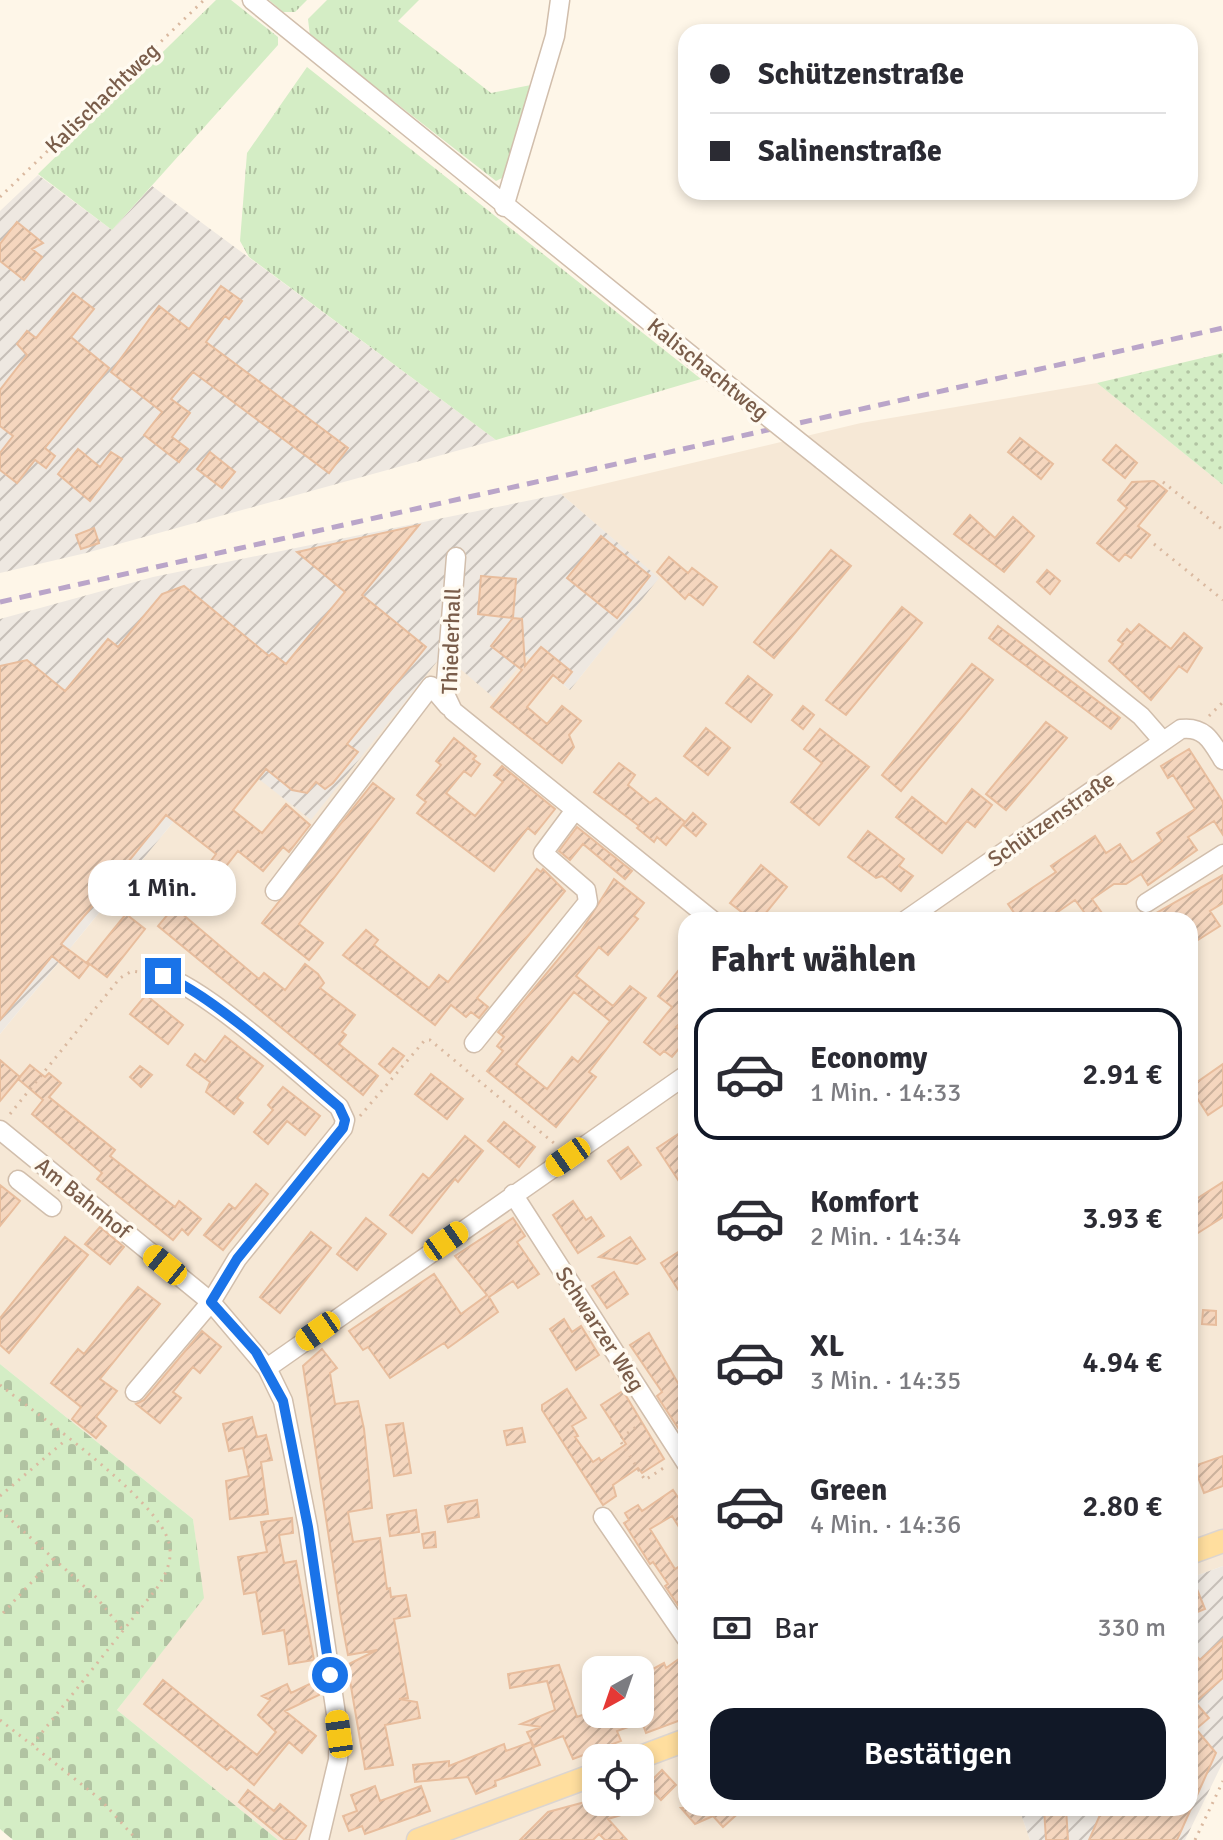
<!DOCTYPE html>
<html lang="de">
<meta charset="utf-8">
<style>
:root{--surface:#fff;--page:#f7f7f7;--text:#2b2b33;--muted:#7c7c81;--line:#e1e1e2;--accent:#111827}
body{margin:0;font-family:Signika,sans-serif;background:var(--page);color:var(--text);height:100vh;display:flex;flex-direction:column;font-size:30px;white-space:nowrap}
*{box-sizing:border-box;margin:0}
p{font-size:26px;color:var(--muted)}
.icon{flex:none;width:44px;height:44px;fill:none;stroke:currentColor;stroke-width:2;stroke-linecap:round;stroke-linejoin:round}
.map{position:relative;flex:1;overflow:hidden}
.drawer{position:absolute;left:678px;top:912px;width:520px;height:904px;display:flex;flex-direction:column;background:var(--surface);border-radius:24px;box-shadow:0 4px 12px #0003}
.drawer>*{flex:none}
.hud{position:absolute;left:678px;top:24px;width:520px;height:176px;border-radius:24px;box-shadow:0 4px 12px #0003;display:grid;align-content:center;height:176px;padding:0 32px;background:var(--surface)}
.needle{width:52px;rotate:220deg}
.tools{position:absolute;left:582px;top:1656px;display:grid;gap:16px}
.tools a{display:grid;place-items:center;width:72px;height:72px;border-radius:16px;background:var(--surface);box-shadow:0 4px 12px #0003;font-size:40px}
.end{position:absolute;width:36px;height:36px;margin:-18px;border:10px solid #1a73e8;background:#fff;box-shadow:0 0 0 4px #fff}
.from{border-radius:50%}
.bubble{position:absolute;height:56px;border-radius:24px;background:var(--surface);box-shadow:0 4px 12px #0003;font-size:26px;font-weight:600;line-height:56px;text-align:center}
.car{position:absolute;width:24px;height:48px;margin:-24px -12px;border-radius:10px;box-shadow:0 0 6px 2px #0007;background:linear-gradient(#f5c518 24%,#345 0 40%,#f5c518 0 76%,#345 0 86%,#f5c518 0)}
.hud b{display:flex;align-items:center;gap:28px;height:76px;font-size:30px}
.hud b+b{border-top:2px solid var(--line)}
.hud i{width:20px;height:20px;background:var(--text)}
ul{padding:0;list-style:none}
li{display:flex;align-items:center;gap:24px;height:132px;margin:0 16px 12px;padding:0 16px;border:4px solid transparent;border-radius:24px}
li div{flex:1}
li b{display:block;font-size:30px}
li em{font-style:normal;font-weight:600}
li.current{border-color:var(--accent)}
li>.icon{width:72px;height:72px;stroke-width:1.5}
h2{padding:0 32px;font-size:36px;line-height:96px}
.pay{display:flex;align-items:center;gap:20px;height:88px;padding:0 32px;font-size:30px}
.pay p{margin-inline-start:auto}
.action{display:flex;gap:16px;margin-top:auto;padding:16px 32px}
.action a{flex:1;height:92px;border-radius:24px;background:var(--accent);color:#fff;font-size:32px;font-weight:600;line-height:92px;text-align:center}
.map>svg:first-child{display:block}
.residential{fill:#f6e8d6;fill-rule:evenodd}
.industrial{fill:url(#industrial-furrows)}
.grass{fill:url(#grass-tufts)}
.cemetery{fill:url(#cemetery-stones)}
.garden{fill:url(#garden-dots)}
.building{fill:url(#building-hatch);stroke:#e8bd9d;stroke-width:2;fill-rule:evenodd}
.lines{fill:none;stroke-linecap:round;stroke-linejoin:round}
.minor-casing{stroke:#d1beac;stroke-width:21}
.major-casing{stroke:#dcd5d0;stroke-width:25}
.path{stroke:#dab9a0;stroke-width:3;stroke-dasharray:2 6;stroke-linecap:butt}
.minor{stroke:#fff;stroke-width:18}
.major{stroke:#ffde9e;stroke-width:22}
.rail{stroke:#baa5c9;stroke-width:5;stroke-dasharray:12 8;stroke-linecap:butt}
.minor-bridge-casing{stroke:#d1beac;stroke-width:21;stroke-linecap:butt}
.minor-bridge{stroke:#fff;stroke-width:18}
.route{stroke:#1a73e8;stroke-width:10}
.labels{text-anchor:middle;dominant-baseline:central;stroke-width:7;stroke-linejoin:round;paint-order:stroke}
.street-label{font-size:22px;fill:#7a5d4a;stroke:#fffaf0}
</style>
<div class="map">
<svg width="1223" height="1840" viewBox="0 0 1223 1840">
<defs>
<pattern id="industrial-furrows" width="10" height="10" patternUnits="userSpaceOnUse" patternTransform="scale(2)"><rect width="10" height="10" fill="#eee8e1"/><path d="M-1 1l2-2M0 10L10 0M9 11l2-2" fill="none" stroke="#c6bfb8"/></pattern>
<pattern id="grass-tufts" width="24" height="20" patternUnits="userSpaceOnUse" patternTransform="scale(2)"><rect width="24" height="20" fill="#d4edc5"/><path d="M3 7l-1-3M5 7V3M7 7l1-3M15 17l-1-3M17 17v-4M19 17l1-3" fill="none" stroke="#b1c3a2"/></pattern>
<pattern id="cemetery-stones" width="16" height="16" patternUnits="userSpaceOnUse" patternTransform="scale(2)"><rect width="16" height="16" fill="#d4edc5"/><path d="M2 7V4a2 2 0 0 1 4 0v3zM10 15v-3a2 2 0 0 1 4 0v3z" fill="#b1c3a2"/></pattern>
<pattern id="garden-dots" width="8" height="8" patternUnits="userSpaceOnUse" patternTransform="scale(2)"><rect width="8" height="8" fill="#d4edc5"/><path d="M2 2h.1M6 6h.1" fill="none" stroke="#b1c3a2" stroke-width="1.8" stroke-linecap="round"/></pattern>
<pattern id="building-hatch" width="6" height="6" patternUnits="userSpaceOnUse" patternTransform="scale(2)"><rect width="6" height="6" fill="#f5d6be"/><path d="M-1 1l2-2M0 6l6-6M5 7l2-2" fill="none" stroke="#cbb19c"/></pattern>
</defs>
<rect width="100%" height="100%" fill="#fef6e8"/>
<path class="residential" d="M1097,383L1223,485V1566L1190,1578V920H686V1808H1019L1030,1840H278L117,1710L203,1598L193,1519L0,1364V1034L228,755L444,654L527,656L570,690L658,578L561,494L861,423ZM596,1670H640V1714H596ZM596,1758H640V1802H596Z"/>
<path class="industrial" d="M38,175L112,230L152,186L496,440L86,553L0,573V211Z
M561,494L659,578L570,690L527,656L494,698L443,654L311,820L228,755L0,1034V619L153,577Z
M1223,1566V1762L1185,1840H1030L1019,1808H1190V1578Z"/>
<path class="grass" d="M216,0H231L278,37V45L112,230L38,174Z
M269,0H307L295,12H283Z
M327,0H419L398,21L491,93L531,85L506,176L496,181L310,36L308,19Z
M307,67L701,379L496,440L249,257L240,241L247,153Z"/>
<path class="cemetery" d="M0,1364L193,1519L204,1598L117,1710L278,1840H13L0,1829Z"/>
<path class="garden" d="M1223,353V485L1097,383Z"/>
<path class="building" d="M17,222L43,243L32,249L42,257L24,280L0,261V244Z
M221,286L242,301L229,319L225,316L206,342L348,448L329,473L193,372L171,399L190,413L172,437L188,449L179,462L144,435L162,412L111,372L159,306L189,329Z
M73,293L94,309L71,337L109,368L45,448L55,456L46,468L35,460L17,483L0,470V453L13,436L0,426V390L27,355L17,344L27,331L36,338Z
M1020,438L1053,464L1041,479L1008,452Z
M1116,445L1137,463L1125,478L1103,460Z
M78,449L100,467L111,452L122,459L90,501L58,474Z
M210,452L235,472L222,488L197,469Z
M1154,481L1167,491L1138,526L1150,535L1131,558L1125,554L1119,561L1097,543L1127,508L1118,500L1132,482Z
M970,515L995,538L1013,517L1034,536L1004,572L954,534Z
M419,525L362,595L426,647L347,744L358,752L333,783L325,789L316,782L307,793L292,790L266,769L233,810L262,833L286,804L310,825L289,852L283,847L263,871L238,851L213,883L201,874L216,854L166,815L115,878L140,898L129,912L104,892L61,944L89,965L79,978L52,956L0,1020V666L27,660L65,691L108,639L118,647L162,594L184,586L269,656L272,653L286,664L345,592L297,552Z
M94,528L99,543L81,549L76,535Z
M601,536L650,576L617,618L567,578Z
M831,550L851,566L774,658L754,642Z
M669,557L688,573L692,568L717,587L703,605L689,594L685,599L657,572Z
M1047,570L1060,581L1050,594L1037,582Z
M481,576L516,579L513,618L478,614Z
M902,607L922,623L846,715L826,700Z
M513,618L522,619L525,666L541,647L572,672L563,683L553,675L527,707L547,724L562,706L581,721L569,735L574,747L562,763L491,707L522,670L491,646Z
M1139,624L1171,649L1184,633L1202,648L1187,672L1179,666L1151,700L1109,661L1123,644L1118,640L1127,629L1131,633Z
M998,626L1120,718L1111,729L989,638Z
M972,664L993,680L901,791L882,775Z
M748,676L772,695L751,722L726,703Z
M803,706L814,715L803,729L792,720Z
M1046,722L1067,738L1006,810L986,794Z
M706,728L730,748L708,775L684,756Z
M820,729L869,767L819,825L791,802L822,763L804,749Z
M454,738L476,756L473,759L480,764L471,776L464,771L446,793L475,816L503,782L494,775L502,766L555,809L535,834L528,828L494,871L417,813L426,802L417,795L441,765L436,761Z
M1189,749L1223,802V835L1214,821L1188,837L1197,850L1148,885L1141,874L1126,884H1114L1092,899L1107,920H1090L1075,900L1046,920H1019L1008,904L1056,872L1051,866L1095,836L1106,853L1120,844L1132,862L1162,841L1157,833L1195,809L1173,775L1168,778L1161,766Z
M619,763L635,775L628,785L650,803L656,798L685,822L666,845L657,837L654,842L637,828L639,826L594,792Z
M373,783L394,799L299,924L323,943L309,960L262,923Z
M972,789L992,805L975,827L967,821L942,853L896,817L912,797L946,824Z
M693,813L706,824L696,836L683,825Z
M577,827L632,871L625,879L583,844L570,860L559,851Z
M868,831L904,859L899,866L913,876L901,891L882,876L876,878L848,857Z
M761,865L787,887L760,920H752L730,903Z
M537,869L541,872L543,869L565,891L477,998L488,1007L479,1018L471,1012L466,1017L451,1005L435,1025L343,955L366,930L378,940L374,945L429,988L439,975L448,982Z
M1223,875V903L1210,911L1220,926L1190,945V920H1144Z
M614,879L644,903L634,916L638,919L608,955L599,947L576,976L613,1006L630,986L646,998L589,1072L596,1077L556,1127L487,1071L503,1051L497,1046L504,1037L498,1032L580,933ZM574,992L610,1021L578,1062L572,1057L547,1089L516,1064Z
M174,907L259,979L264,973L285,990L305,964L318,974L324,983L320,988L355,1015L342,1032L346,1035L339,1044L378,1076L363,1095L158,926Z
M126,914L145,929L107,977L87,962Z
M686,961V1018L676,1027L686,1035V1040L672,1057L664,1051L660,1055L644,1042L672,1007L658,996Z
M146,995L183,1025L168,1044L130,1014Z
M225,1036L263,1066L237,1098L243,1103L234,1114L206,1092L210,1082L187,1065L195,1054L205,1062Z
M393,1048L404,1056L390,1073L379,1064Z
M0,1060L20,1077L0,1101Z
M1223,1064V1105L1208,1115L1190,1087Z
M30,1065L45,1077L49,1073L61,1083L49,1097L115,1150L110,1156L175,1207L179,1201L201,1219L188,1235L182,1229L173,1240L97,1179L102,1173L32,1114L43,1100L18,1079Z
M140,1066L152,1075L141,1087L130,1077Z
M431,1074L463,1099L447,1119L415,1094Z
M283,1087L320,1116L305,1135L287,1121L268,1144L254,1132L273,1110L268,1105Z
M504,1122L535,1147L519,1167L488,1141Z
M680,1133L686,1142V1192L657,1148Z
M465,1136L483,1151L458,1182L455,1179L412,1233L390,1215L423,1174L429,1179Z
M628,1147L641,1165L621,1179L608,1161Z
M1223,1182V1217L1190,1238V1203Z
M256,1184L268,1194L223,1250L204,1235L229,1204L235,1209Z
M0,1185L20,1201L0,1226Z
M573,1201L586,1220L591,1217L604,1236L578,1253L553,1215Z
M366,1218L386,1234L357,1270L337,1254Z
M513,1218L525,1236L517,1242L539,1274L518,1288L513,1281L489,1297L498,1312L448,1348L444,1343L390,1378L368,1347L363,1350L349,1331L434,1274L461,1314L487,1295L455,1256Z
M100,1227L124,1247L110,1264L85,1244Z
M311,1232L331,1248L280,1313L260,1297Z
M65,1237L88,1255L9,1353L0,1345V1318Z
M630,1237L645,1259L637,1264L599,1257Z
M686,1247V1302L661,1263Z
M614,1272L628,1294L607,1308L592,1286Z
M138,1287L160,1304L100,1379L117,1391L96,1417L106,1426L96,1438L72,1419L81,1407L51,1383L78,1349L84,1354Z
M1203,1310L1216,1311V1325L1202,1324Z
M564,1319L572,1332L581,1326L599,1355L576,1370L550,1329Z
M202,1331L221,1347L200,1373L193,1367L173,1392L181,1398L160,1423L136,1404L144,1400Z
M649,1333L686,1397V1423L678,1428L657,1396L662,1392L630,1345Z
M322,1349L337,1368L330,1373L335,1404L358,1401L364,1429L372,1508L348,1512L353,1542L380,1538L387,1589L390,1588L391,1597L406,1595L410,1616L394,1619L408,1698L399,1699L417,1702L420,1718L385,1725L393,1765L365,1769L348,1669L349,1664L377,1650L348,1655L341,1618L303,1366Z
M567,1389L586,1418L572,1426L578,1436L575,1437L593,1462L599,1458L601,1461L626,1444L601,1405L623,1391L664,1459L642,1473L638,1468L613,1485L616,1496L603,1505L542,1410V1405Z
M252,1417L257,1437L266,1435L272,1460L261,1462L268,1514L230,1519L226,1481L249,1476L243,1448L229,1451L223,1424Z
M403,1423L411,1473L394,1476L386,1425Z
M522,1428L525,1442L507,1445L504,1431Z
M1223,1456V1486L1204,1493L1194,1466Z
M673,1490L686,1509V1538L672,1516L650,1529L675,1569L686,1562V1617L665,1586L668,1584L653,1562L650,1564L624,1523L629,1520L625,1513L638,1505L642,1511Z
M477,1500L479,1517L448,1522L445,1506Z
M416,1510L419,1532L390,1536L387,1515Z
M292,1518L293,1533L279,1535L284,1563L296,1561L314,1660L289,1664L284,1630L263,1634L256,1592L244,1594L238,1557L267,1552L261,1522Z
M435,1532L436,1547L424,1548L422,1534Z
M1190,1572L1205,1609L1190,1615Z
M1223,1639V1678L1195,1702L1209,1718L1196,1729L1216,1753L1177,1840H1089L1103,1808H1190V1649L1200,1660Z
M686,1654V1718L646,1733L642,1722L617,1731L621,1741L573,1759L563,1736L534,1747L527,1732L541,1727L521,1724L555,1710L547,1681L510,1688L508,1674L559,1665L577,1717L596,1710V1714H640V1706L653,1701L640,1676L664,1663L666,1668Z
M163,1680L257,1755L276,1732L258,1715L270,1700L262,1696L287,1684L291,1693L316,1681L319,1695L285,1711L316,1736L302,1753L289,1742L254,1785L231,1766L227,1770L144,1704Z
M531,1742L540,1765L495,1781L496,1786L476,1794L468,1777L415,1782L413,1765L449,1761V1766L504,1744L506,1751Z
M662,1770L676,1785L661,1800L647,1785Z
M375,1786L380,1801L421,1786L430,1811L365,1834L362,1826L349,1831L343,1816L357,1811L351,1795Z
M248,1790L274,1811L280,1804L306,1826L295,1840H285L239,1802Z
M596,1799V1802H619L624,1814L608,1819L627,1840H605L599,1834L593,1840H520L548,1812Z
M681,1808H744L723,1827L713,1816L695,1824Z
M1044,1808H1066L1068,1840H1046Z"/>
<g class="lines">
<g class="minor-casing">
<path id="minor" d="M252,0L724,382
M504,207L555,36L560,0
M822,460L1141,716L1162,740
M456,557L445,694L453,711L712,920
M275,891L431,686L448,706
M1146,903L1223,854
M906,920L1181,729C1205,726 1212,742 1223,760
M474,1043L588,902L586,890L543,853L575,810
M0,1130L211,1302L267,1368L283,1401L308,1527L339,1734L338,1760L319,1840
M18,1180L52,1207
M513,1194L686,1463
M267,1368L686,1075
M135,1392L211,1302L237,1259L343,1128L345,1120L339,1107C302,1076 204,987 163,976
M603,1517L686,1638"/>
</g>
<g class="major-casing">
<path id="major" d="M1190,1553L1223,1541
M638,1758L686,1740
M418,1840L596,1774"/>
</g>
<path class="path" d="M0,197L204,0
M1163,482L1223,530
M1154,544L1223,600
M1209,716L1223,702
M10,1114L120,978L132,971L147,973
M360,1116L425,1040H430L555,1144
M0,1385C38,1415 159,1500 169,1543C173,1560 166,1574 157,1588L32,1745L100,1799L137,1840
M642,1423L619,1439L645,1480L668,1465
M0,1496L67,1439
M0,1510L97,1598L123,1630
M3,1613L54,1558
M0,1720L32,1745
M1195,1840L1223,1781"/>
<use href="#minor" class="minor"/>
<use href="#major" class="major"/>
<path class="rail" d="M0,602L1223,328"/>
<g class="minor-bridge-casing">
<path id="minor-bridge" d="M724,382L822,460"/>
</g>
<use href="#minor-bridge" class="minor-bridge"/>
</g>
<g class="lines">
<path class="route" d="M163,976C204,988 302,1076 339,1107L345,1120L343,1128L237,1259L211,1302L256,1352L283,1401L308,1527L330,1675"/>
</g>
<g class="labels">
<g class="street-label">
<text transform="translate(102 98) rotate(-44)">Kalischachtweg</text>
<text transform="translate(708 369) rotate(39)">Kalischachtweg</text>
<text transform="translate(451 641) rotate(-88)">Thiederhall</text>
<text transform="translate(1051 819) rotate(-35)">Schützenstraße</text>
<text transform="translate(83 1198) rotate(39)">Am Bahnhof</text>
<text transform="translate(600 1329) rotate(57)">Schwarzer Weg</text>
</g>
</g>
</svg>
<div class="tools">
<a><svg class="needle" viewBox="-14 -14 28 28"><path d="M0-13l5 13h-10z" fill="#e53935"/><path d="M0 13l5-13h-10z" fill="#7c7c81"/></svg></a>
<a><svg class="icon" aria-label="locate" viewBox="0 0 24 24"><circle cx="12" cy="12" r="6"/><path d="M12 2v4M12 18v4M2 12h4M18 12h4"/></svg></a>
</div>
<i class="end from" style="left:330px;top:1675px"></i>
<i class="end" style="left:163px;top:976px"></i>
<div class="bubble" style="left:88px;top:860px;width:148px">1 Min.</div>
<i class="car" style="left:568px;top:1157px;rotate:235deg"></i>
<i class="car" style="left:446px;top:1241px;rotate:55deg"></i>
<i class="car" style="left:165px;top:1265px;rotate:309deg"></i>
<i class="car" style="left:318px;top:1331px;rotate:235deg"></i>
<i class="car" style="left:339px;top:1734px;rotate:352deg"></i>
<div class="hud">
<b><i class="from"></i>Schützenstraße</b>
<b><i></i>Salinenstraße</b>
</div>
<section class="drawer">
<h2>Fahrt wählen</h2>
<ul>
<li class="current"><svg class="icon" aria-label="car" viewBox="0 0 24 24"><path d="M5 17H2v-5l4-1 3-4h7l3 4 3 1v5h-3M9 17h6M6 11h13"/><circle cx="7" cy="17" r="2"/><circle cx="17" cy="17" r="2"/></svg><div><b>Economy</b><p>1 Min. · 14:33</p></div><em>2.91 €</em></li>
<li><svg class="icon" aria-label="car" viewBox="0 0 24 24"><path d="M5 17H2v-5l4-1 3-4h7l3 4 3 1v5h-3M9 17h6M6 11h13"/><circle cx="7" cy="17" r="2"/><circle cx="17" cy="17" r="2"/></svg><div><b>Komfort</b><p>2 Min. · 14:34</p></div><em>3.93 €</em></li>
<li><svg class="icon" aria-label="car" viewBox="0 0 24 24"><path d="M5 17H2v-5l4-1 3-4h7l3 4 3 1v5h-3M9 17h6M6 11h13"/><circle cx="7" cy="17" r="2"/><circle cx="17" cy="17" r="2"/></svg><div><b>XL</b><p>3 Min. · 14:35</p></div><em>4.94 €</em></li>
<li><svg class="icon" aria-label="car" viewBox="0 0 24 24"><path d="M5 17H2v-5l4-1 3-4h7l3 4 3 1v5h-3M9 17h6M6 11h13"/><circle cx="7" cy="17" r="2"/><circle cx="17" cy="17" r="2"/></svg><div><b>Green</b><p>4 Min. · 14:36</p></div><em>2.80 €</em></li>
</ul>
<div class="pay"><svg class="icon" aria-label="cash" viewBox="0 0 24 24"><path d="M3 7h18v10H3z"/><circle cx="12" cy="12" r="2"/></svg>Bar<p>330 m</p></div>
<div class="action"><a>Bestätigen</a></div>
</section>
</div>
